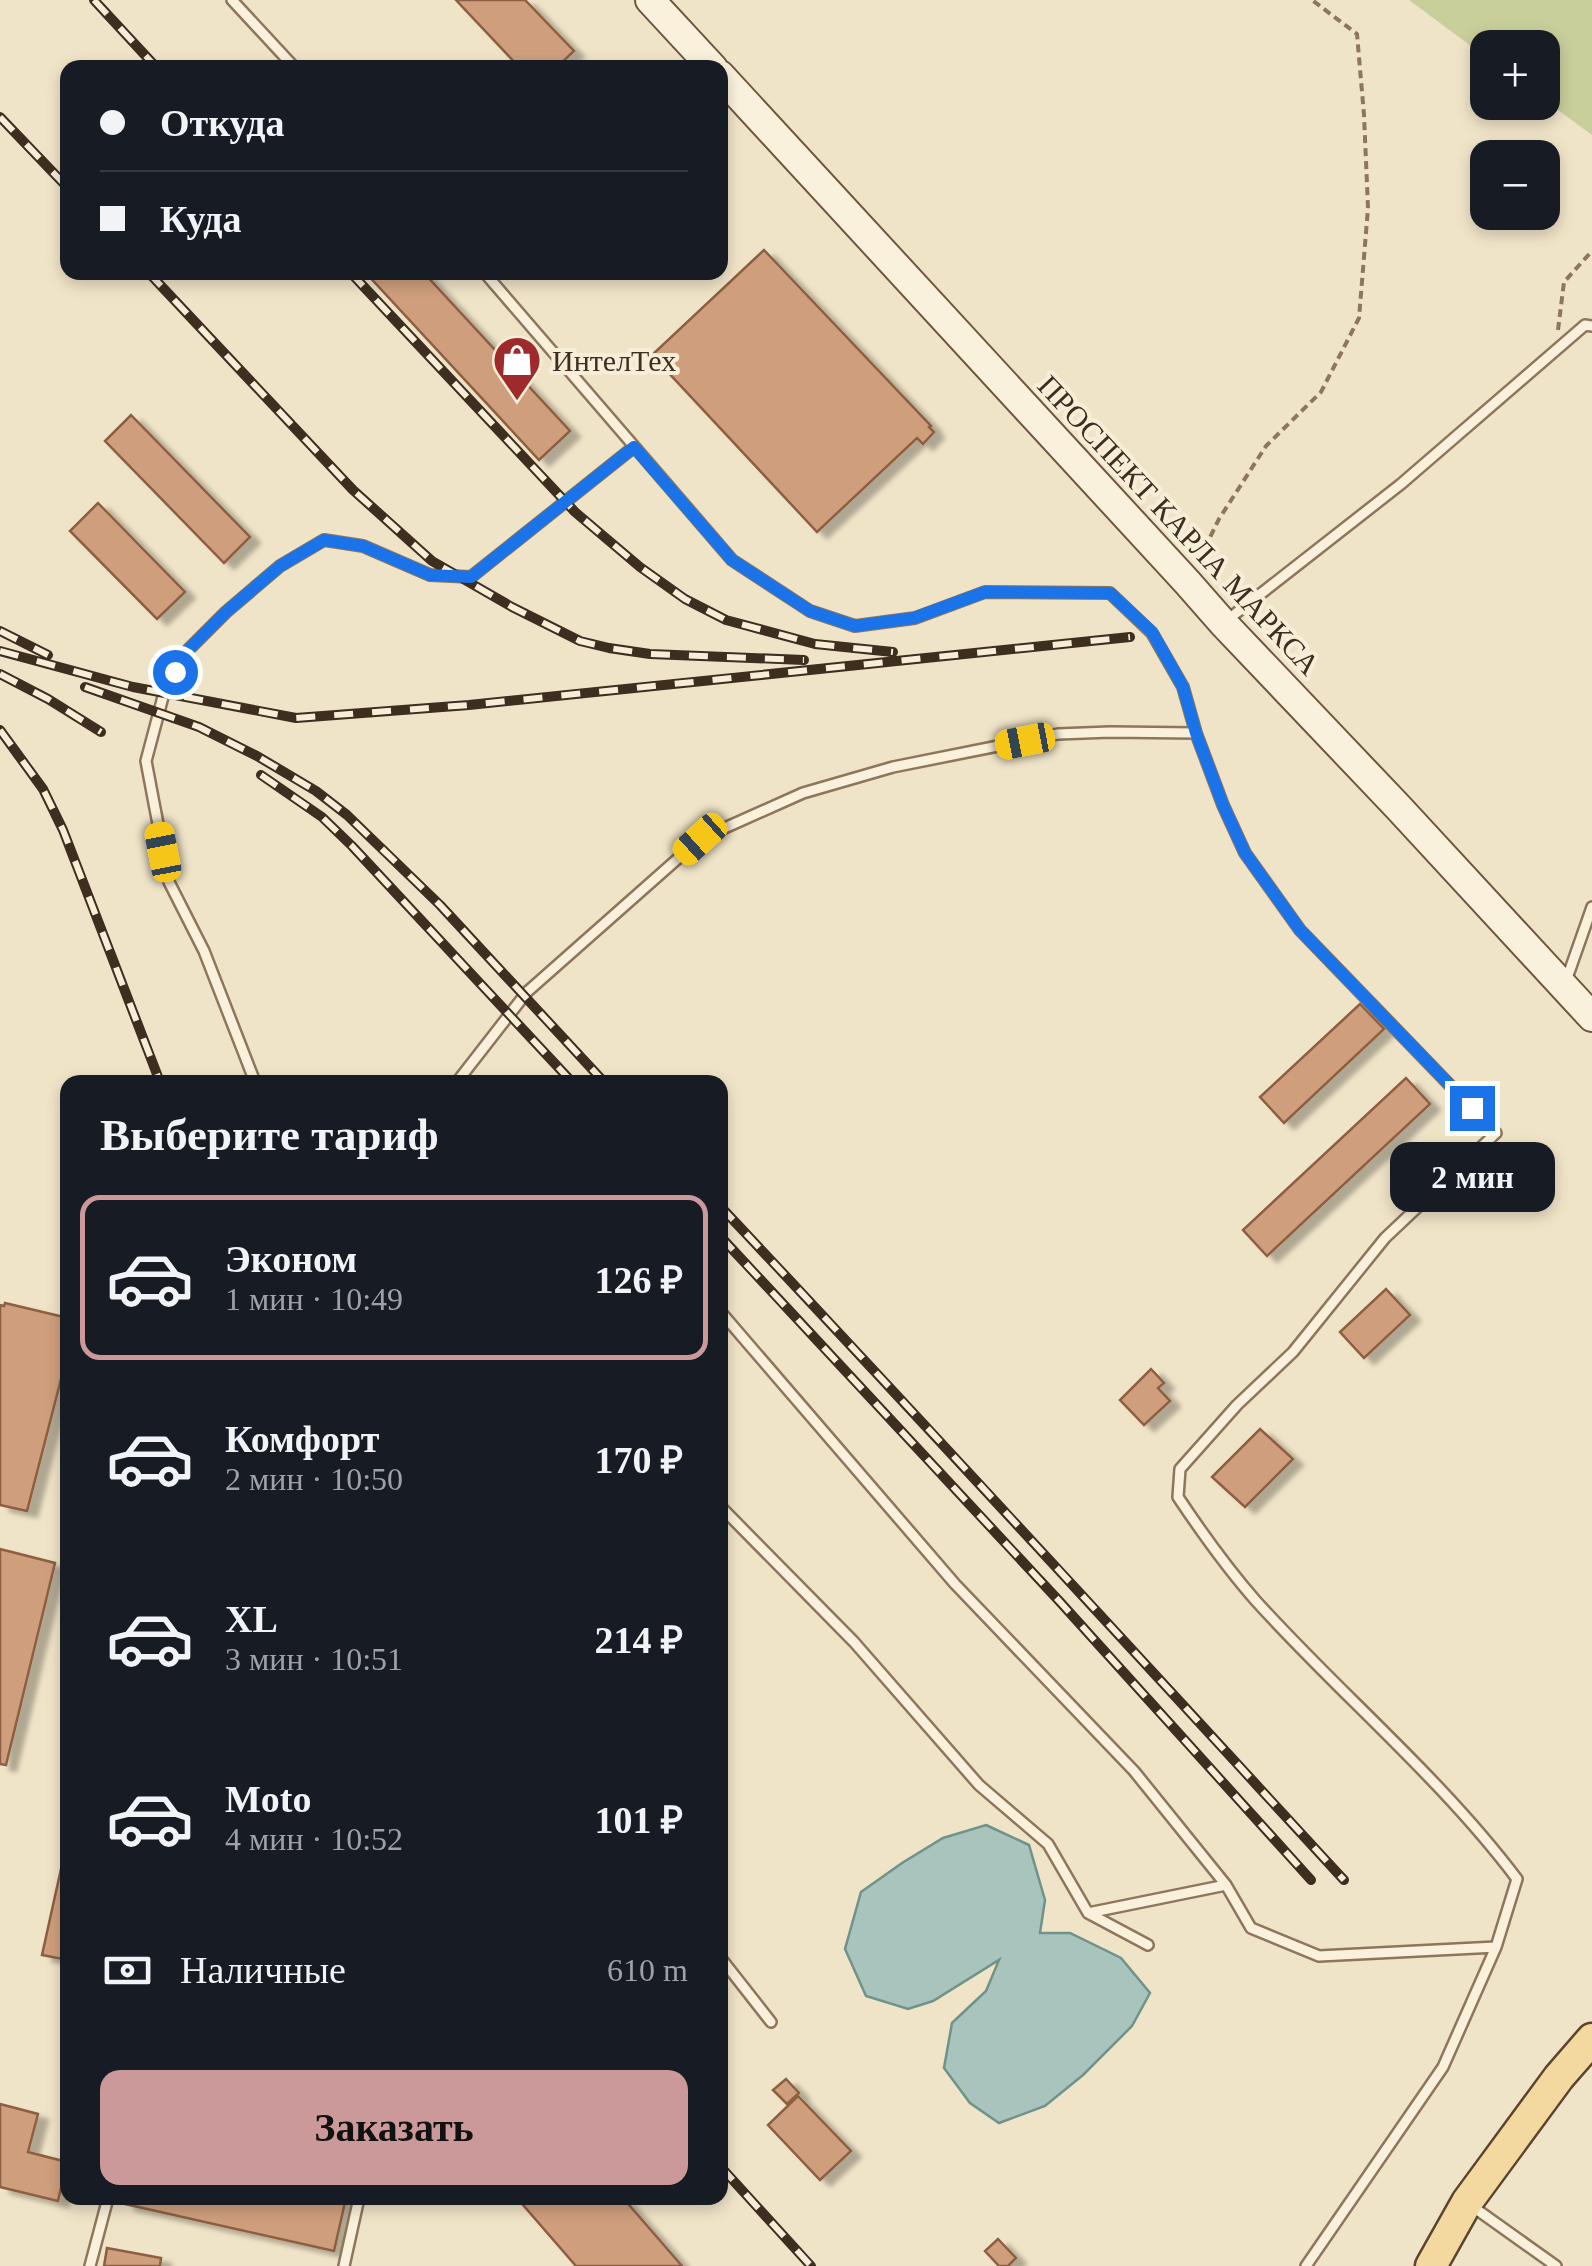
<!DOCTYPE html>
<html lang="ru">
<meta charset="utf-8">
<style>
:root{--surface:#171b24;--page:#20242c;--text:#f1f3f6;--muted:#9ea1a6;--line:#363941;--accent:#cc999b}
body{margin:0;font-family:Georgia,serif;background:var(--page);color:var(--text);height:100vh;display:flex;flex-direction:column;font-size:38px;white-space:nowrap}
*{box-sizing:border-box;margin:0}
p{font-size:32px;color:var(--muted)}
.icon{flex:none;width:55px;height:55px;fill:none;stroke:currentColor;stroke-width:2;stroke-linecap:round;stroke-linejoin:round}
.map{position:relative;flex:1;overflow:hidden}
.details{position:absolute;left:60px;top:1075px;width:668px;height:1130px;display:flex;flex-direction:column;background:var(--surface);border-radius:20px;box-shadow:0 5px 15px #0003}
.details>*{flex:none}
.guide{position:absolute;left:60px;top:60px;width:668px;height:220px;border-radius:20px;box-shadow:0 5px 15px #0003;display:grid;align-content:center;height:220px;padding:0 40px;background:var(--surface)}
.fabs{position:absolute;left:1470px;top:30px;display:grid;gap:20px}
.fabs a{display:grid;place-items:center;width:90px;height:90px;border-radius:20px;background:var(--surface);box-shadow:0 5px 15px #0003;font-size:50px}
.end{position:absolute;width:45px;height:45px;margin:-22px;border:12px solid #1a73e8;background:#fff;box-shadow:0 0 0 5px #fff}
.from{border-radius:50%}
.bubble{position:absolute;height:70px;border-radius:20px;background:var(--surface);box-shadow:0 5px 15px #0003;font-size:32px;font-weight:800;line-height:70px;text-align:center}
.car{position:absolute;width:30px;height:60px;margin:-30px -15px;border-radius:12px;box-shadow:0 0 8px 2px #0007;background:linear-gradient(#f5c518 24%,#345 0 40%,#f5c518 0 76%,#345 0 86%,#f5c518 0)}
.guide b{display:flex;align-items:center;gap:35px;height:95px;font-size:38px}
.guide b+b{border-top:2px solid var(--line)}
.guide i{width:25px;height:25px;background:var(--text)}
ul{padding:0;list-style:none}
li{display:flex;align-items:center;gap:30px;height:165px;margin:0 20px 15px;padding:0 20px;border:5px solid transparent;border-radius:20px}
li div{flex:1}
li b{display:block;font-size:38px}
li em{font-style:normal;font-weight:800}
li.on{border-color:var(--accent)}
li>.icon{width:90px;height:90px;stroke-width:1.5}
h2{padding:0 40px;font-size:45px;line-height:120px}
.pay{display:flex;align-items:center;gap:25px;height:110px;padding:0 40px;font-size:38px}
.pay p{margin-inline-start:auto}
.action{display:flex;gap:20px;margin-top:auto;padding:20px 40px}
.action a{flex:1;height:115px;border-radius:20px;background:var(--accent);color:#111;font-size:40px;font-weight:800;line-height:115px;text-align:center}
.map>svg:first-child{display:block}
.green{fill:#c9cf9b}
.water{fill:#a9c4bc;stroke:#6f938a;stroke-width:2.5}
.building{fill:#cf9f7d;stroke:#8d5f41;stroke-width:2.5;filter:url(#shadow)}
.lines{fill:none;stroke-linecap:round;stroke-linejoin:round}
.lane-casing{stroke:#8d765c;stroke-width:14}
.secondary-casing{stroke:#6f573f;stroke-width:32}
.primary-casing{stroke:#5b4430;stroke-width:35}
.path{stroke:#8d765c;stroke-width:4;stroke-dasharray:8 5;stroke-linecap:butt}
.lane{stroke:#faf1dc;stroke-width:9}
.secondary{stroke:#faf1dc;stroke-width:28}
.primary{stroke:#f3d9a0;stroke-width:30}
.rail-casing{stroke:#3d2e20;stroke-width:10}
.rail{stroke:#f7eed8;stroke-width:6;stroke-dasharray:19;stroke-linecap:butt}
.route{stroke:#1a73e8;stroke-width:12}
.labels{text-anchor:middle;dominant-baseline:central;stroke-width:8;stroke-linejoin:round;paint-order:stroke}
.poi-label{font-size:30px;fill:#3d2e20;stroke:#f7eed8;text-anchor:start}
.street-label{font-size:30px;fill:#3d2e20;stroke:#f7eed8}
</style>
<div class="map">
<svg width="1592" height="2266" viewBox="0 0 1592 2266">
<defs>
<filter id="shadow"><feDropShadow dx="10" dy="6" stdDeviation="2.5" flood-color="#0004"/></filter>
</defs>
<rect width="100%" height="100%" fill="#f0e4c8"/>
<path class="green" d="M1409,0H1592V135L1543,99L1542,48H1488L1487,58Z"/>
<path class="water" d="M986,1825L1029,1845L1045,1900L1040,1933H1070L1121,1958L1150,1993L1132,2026L1083,2075L1045,2106L999,2123L970,2103L944,2068L952,2023L986,1991L999,1960L933,2001L908,2009L866,1996L845,1949L861,1892L902,1863L943,1838Z"/>
<path class="building" d="M456,0H525L574,51L556,68H520Z
M764,250L931,426L929,427L934,432L923,444L917,438L817,532L652,355Z
M365,272H423L570,431L539,460Z
M131,415L250,537L224,563L105,441Z
M98,503L185,592L157,619L70,531Z
M1360,1004L1384,1029L1284,1123L1260,1097Z
M1406,1078L1430,1104L1267,1256L1243,1230Z
M1386,1289L1410,1315L1364,1358L1340,1332Z
M5,1303L68,1318V1352L27,1511L0,1505V1305L4,1306Z
M1151,1369L1164,1383L1158,1388L1170,1401L1144,1425L1120,1400Z
M1260,1429L1293,1459L1245,1507L1212,1477Z
M0,1549L55,1563L6,1765L0,1764Z
M61,1869L68,1870V1960L42,1955Z
M786,2079L799,2093L787,2104L773,2090Z
M798,2096L851,2151L820,2180L768,2125Z
M0,2104L38,2114L28,2152L67,2162L58,2201L0,2187Z
M126,2198H346L334,2251L125,2204Z
M517,2198H623L682,2266H576Z
M998,2239L1016,2258L1008,2266H999L985,2251Z
M107,2248L161,2258L160,2266H104Z"/>
<g class="lines">
<g class="lane-casing">
<path id="lane" d="M232,0L295,68
M484,272L732,560L810,611L855,626L915,618L985,592L1110,593L1152,633L1183,687L1196,733L1223,805L1245,853L1300,930L1496,1133L1385,1238L1293,1352L1237,1405L1180,1469L1178,1497C1202,1533 1227,1568 1256,1601C1341,1695 1440,1777 1517,1879L1496,1947L1443,2067L1306,2266
M1226,621L1401,484L1585,325L1592,326
M1566,981L1592,907
M255,1082L204,951L169,882L146,761L164,693L187,651L226,612L280,566L324,540L363,546L430,575L471,577L634,447
M457,1082L527,992L700,839L803,793L893,767L1058,734L1110,732L1196,733
M720,1311L955,1584L1134,1771L1226,1885L1251,1928L1319,1956L1496,1947
M720,1506L854,1642L979,1785L1048,1844L1088,1913L1148,1945
M1088,1913L1226,1885
M720,1957L771,2022
M1469,2204L1556,2266
M90,2266L108,2198
M344,2266L359,2198"/>
</g>
<g class="secondary-casing">
<path id="secondary" d="M650,0L713,68
M720,75L1187,582L1223,623L1398,807L1592,1017"/>
</g>
<g class="primary-casing">
<path id="primary" d="M1431,2266L1467,2202L1559,2077L1592,2039"/>
</g>
<path class="path" d="M1558,330L1564,282L1592,251
M1199,560L1219,519L1266,446L1321,392L1359,318L1368,208L1364,115L1357,34L1312,0"/>
<use href="#lane" class="lane"/>
<use href="#secondary" class="secondary"/>
<use href="#primary" class="primary"/>
<g class="rail-casing">
<path id="rail" d="M94,0L157,68
M0,117L68,188
M148,272L353,490L432,561L512,607L580,641L609,648L650,654L804,660
M350,272L575,512L640,567L685,599L726,620L815,644L893,652
M0,631L48,655
M0,651L133,687L296,718L469,705L1130,637
M0,674L48,699L101,732
M85,687L199,727L257,756L316,791L347,815L440,905L604,1082
M0,730L43,789L63,830L160,1082
M261,775L322,817L352,846L572,1082
M720,1206C930,1429 1137,1655 1344,1880
M720,1236L1061,1603L1311,1880
M720,2166L811,2266"/>
</g>
<use href="#rail" class="rail"/>
</g>
<g class="lines">
<path class="route" d="M175,672L186,652L226,612L280,566L324,540L363,546L430,575L471,577L634,447L732,560L810,611L855,626L914,618L985,592L1110,593L1152,632L1183,687L1196,733L1223,805L1245,853L1300,930L1472,1108"/>
</g>
<defs>
<g id="shop-pin" transform="scale(2.5)"><path d="M0 17L-7.5 6A9.5 9.5 0 1 1 7.5 6Z" fill="#9e2a2b" stroke="#f7eed8"/><path d="M-5-2.5h2.3a2.7 3.5 0 0 1 5.4 0H5L5.5 6h-11ZM-1.5-2.5h3a1.5 2.3 0 0 0-3 0Z" fill="#fff"/></g>
</defs>
<g fill-rule="evenodd">
<use href="#shop-pin" x="517" y="360"/>
</g>
<g class="labels">
<g class="poi-label">
<text x="552" y="360">ИнтелТех</text>
</g>
<g class="street-label">
<text transform="translate(1179 525) rotate(47)">ПРОСПЕКТ КАРЛА МАРКСА</text>
</g>
</g>
</svg>
<div class="fabs">
<a>+</a>
<a>−</a>
</div>
<i class="end from" style="left:175px;top:672px"></i>
<i class="end" style="left:1472px;top:1108px"></i>
<div class="bubble" style="left:1390px;top:1142px;width:165px">2 мин</div>
<i class="car" style="left:1025px;top:741px;rotate:259deg"></i>
<i class="car" style="left:700px;top:839px;rotate:228deg"></i>
<i class="car" style="left:163px;top:852px;rotate:349deg"></i>
<div class="guide">
<b><i class="from"></i>Откуда</b>
<b><i></i>Куда</b>
</div>
<section class="details">
<h2>Выберите тариф</h2>
<ul>
<li class="on"><svg class="icon" aria-label="car" viewBox="0 0 24 24"><path d="M5 17H2v-5l4-1 3-4h7l3 4 3 1v5h-3M9 17h6M6 11h13"/><circle cx="7" cy="17" r="2"/><circle cx="17" cy="17" r="2"/></svg><div><b>Эконом</b><p>1 мин · 10:49</p></div><em>126 ₽</em></li>
<li><svg class="icon" aria-label="car" viewBox="0 0 24 24"><path d="M5 17H2v-5l4-1 3-4h7l3 4 3 1v5h-3M9 17h6M6 11h13"/><circle cx="7" cy="17" r="2"/><circle cx="17" cy="17" r="2"/></svg><div><b>Комфорт</b><p>2 мин · 10:50</p></div><em>170 ₽</em></li>
<li><svg class="icon" aria-label="car" viewBox="0 0 24 24"><path d="M5 17H2v-5l4-1 3-4h7l3 4 3 1v5h-3M9 17h6M6 11h13"/><circle cx="7" cy="17" r="2"/><circle cx="17" cy="17" r="2"/></svg><div><b>XL</b><p>3 мин · 10:51</p></div><em>214 ₽</em></li>
<li><svg class="icon" aria-label="car" viewBox="0 0 24 24"><path d="M5 17H2v-5l4-1 3-4h7l3 4 3 1v5h-3M9 17h6M6 11h13"/><circle cx="7" cy="17" r="2"/><circle cx="17" cy="17" r="2"/></svg><div><b>Moto</b><p>4 мин · 10:52</p></div><em>101 ₽</em></li>
</ul>
<div class="pay"><svg class="icon" aria-label="cash" viewBox="0 0 24 24"><path d="M3 7h18v10H3z"/><circle cx="12" cy="12" r="2"/></svg>Наличные<p>610 m</p></div>
<div class="action"><a>Заказать</a></div>
</section>
</div>
